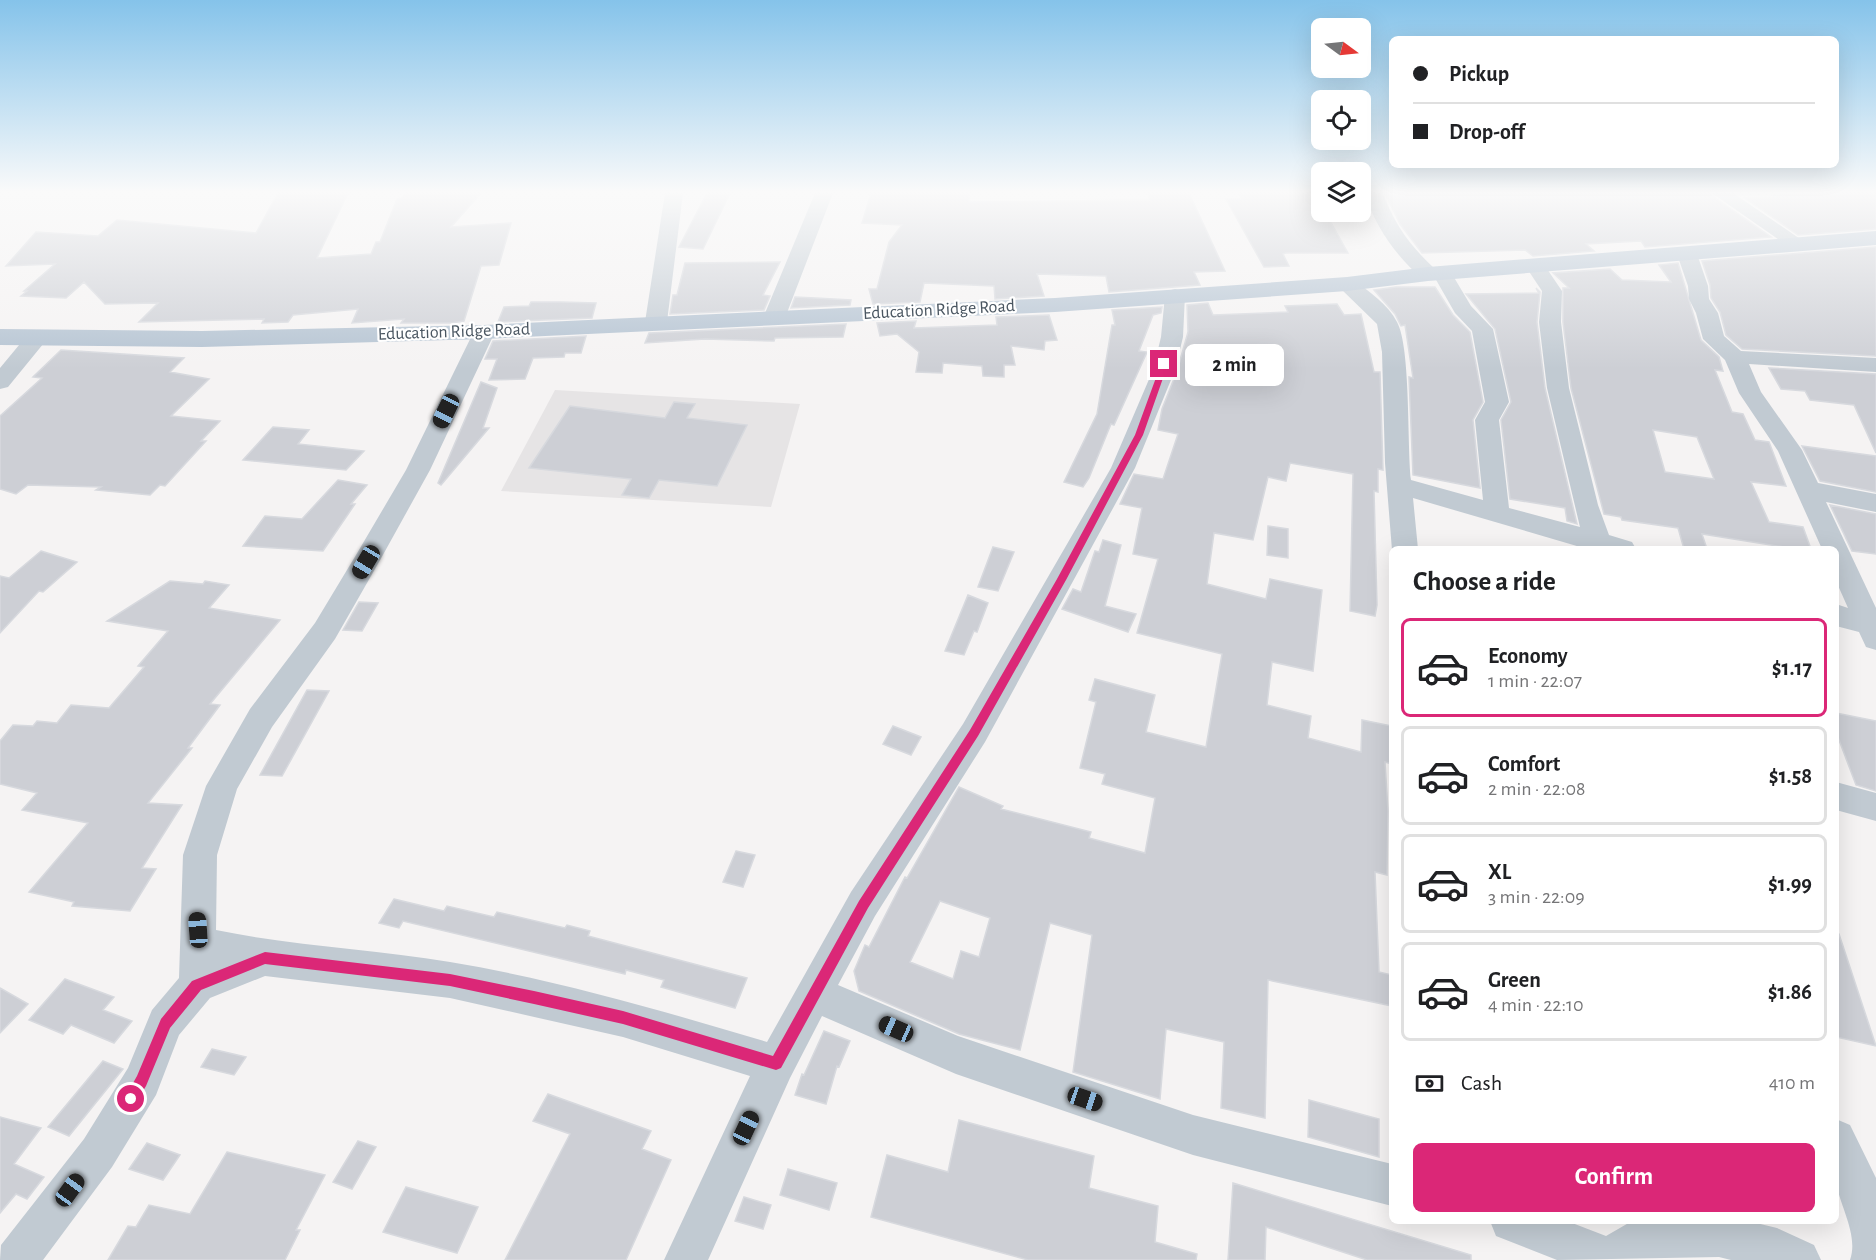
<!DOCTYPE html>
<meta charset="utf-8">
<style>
:root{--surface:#fff;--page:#f2f2f2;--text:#202124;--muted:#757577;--line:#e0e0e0;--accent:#db2777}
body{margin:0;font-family:"Alegreya Sans",sans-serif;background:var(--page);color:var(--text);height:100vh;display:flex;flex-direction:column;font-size:22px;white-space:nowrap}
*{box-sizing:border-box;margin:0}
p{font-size:20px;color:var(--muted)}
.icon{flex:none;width:33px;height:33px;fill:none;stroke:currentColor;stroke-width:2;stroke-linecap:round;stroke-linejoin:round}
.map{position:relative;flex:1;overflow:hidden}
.sheet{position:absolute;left:1389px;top:546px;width:450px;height:678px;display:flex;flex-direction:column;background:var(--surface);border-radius:9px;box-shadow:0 6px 24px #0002}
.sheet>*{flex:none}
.banner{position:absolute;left:1389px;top:36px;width:450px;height:132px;border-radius:9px;box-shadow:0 6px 24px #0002;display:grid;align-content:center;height:132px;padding:0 24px;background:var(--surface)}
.needle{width:39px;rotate:105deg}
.tools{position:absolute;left:1311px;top:18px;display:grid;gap:12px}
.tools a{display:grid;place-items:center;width:60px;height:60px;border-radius:9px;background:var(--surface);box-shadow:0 6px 24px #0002;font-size:30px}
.end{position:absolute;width:27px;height:27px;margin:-14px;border:8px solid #db2777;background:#fff;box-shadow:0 0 0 3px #fff}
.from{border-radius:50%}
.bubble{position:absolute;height:42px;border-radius:9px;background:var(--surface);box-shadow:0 6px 24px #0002;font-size:20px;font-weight:700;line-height:42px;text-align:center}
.car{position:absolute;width:18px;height:36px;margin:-18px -9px;border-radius:8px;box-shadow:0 0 4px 2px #0007;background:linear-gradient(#222 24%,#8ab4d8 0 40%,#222 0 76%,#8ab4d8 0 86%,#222 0)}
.banner b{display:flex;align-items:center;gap:21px;height:57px;font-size:22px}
.banner b+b{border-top:2px solid var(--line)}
.banner i{width:15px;height:15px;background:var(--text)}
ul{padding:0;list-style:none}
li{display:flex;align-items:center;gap:18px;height:99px;margin:0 12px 9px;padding:0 12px;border:3px solid var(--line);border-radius:9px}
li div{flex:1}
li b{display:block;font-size:22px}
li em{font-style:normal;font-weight:700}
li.current{border-color:var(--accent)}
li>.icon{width:54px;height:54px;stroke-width:1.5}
h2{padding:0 24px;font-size:27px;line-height:72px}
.pay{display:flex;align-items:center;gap:15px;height:66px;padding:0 24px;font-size:22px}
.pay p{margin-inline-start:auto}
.primary-button{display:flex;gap:12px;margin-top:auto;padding:12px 24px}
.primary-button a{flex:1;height:69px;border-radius:9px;background:var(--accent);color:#fff;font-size:24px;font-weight:700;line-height:69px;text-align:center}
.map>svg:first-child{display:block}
.education{fill:#e6e4e5}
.building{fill:#cdcfd5;stroke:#d7d9de;stroke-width:1.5;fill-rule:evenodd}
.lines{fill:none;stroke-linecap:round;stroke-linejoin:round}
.minor{fill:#c1cad2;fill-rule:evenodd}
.major{fill:#b3c2d1;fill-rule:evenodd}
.route{fill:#db2777}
.labels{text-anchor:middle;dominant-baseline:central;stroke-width:4.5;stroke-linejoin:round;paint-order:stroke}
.far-street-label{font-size:18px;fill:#4a5661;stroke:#fff}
</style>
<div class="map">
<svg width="1876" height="1260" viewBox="0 0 1876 1260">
<rect width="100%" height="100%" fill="#f5f3f3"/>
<path class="education" d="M555,390L800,404L771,507L501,491Z"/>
<path class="building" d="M278,193H348L317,258L371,254L376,242H380L397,199L402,198L405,193H481L451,227L511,223L499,265L481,266L464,321L452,323H401L404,319L352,323L358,309L293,315L288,322L262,323L264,319L139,322L158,303L105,304L84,282L66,298L21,296L27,291H24L55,264L6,266L36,232L98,236L117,220L256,233Z
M707,193H730L703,249L679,247Z
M871,193H969V202L1150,200L1148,193H1189L1225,271L1194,272L1200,285L1109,292L1106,276L1037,274L1044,296L995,299L994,286L924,283L920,302L873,304L869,289H877L889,242L902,225L862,223Z
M1239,193H1308L1314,204H1321L1322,212H1325L1348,253H1286L1283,254L1289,266L1264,267L1226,199H1242Z
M1385,193H1708L1771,237L1645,247L1641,241L1586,244L1594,251L1533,256L1525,250L1422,253L1400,224Z
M1814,193H1876V229L1798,235L1745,198Z
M1876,247V356L1742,349L1726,335L1720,312L1711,298L1710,285L1702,261Z
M780,262L763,295L770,296L764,310L670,314L673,295H677L685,263Z
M1678,263L1701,340L1719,357L1723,371L1715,370L1732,412L1743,414L1755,440L1769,442L1786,486L1751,482L1769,522L1803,527L1811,549H1796L1702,534L1707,549H1684L1678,528L1622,520L1621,517L1604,514L1571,388L1563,322V288H1569L1553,273L1610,269L1622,280L1671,282L1659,265ZM1653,430L1697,437L1714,479L1665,472Z
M1396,287H1435L1453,315L1470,332L1483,402L1473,420L1480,488L1413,475L1409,377L1413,378L1405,325L1401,326L1395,314L1374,290Z
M1536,288L1540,292L1537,322L1545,388L1577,524L1567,521L1565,508L1510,499L1501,420L1511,402L1495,329L1466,294L1539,293Z
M795,297L816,298L851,300L850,305L791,308Z
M531,302H561L596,303L592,318L498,322L504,307L529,306Z
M1208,303L1213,315L1288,312L1285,306L1337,304L1344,315L1361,314L1374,372H1380L1383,470L1378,469V492L1374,491L1377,605L1375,616L1350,611L1353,474L1290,463L1286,481L1268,477L1253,540L1214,533L1207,584L1266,599L1270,579L1322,590L1313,671L1272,662L1267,705L1311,716L1308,738L1361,752L1362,720L1392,726V764L1385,762L1388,811L1387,875L1375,872L1379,972L1392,975V1006L1268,980L1265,1118L1221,1108L1224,1042L1166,1029L1160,1099L1073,1072L1092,935L1050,923L1020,1050L959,1034L859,991L854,971L865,945L869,947L905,877L907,878L959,787L1003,806L1001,809L1091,832L1089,838L1145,853L1155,798L1102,784L1105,774L1080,768L1096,702L1089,700L1095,679L1155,695L1146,732L1206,747L1222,654L1137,633L1158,559L1133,554L1142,508L1120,504L1134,474L1163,479L1178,434L1158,430L1162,409L1177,371L1188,332L1187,305ZM940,901L990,918L979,957L961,951L953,979L910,962Z
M1162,307L1161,313L1153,315L1139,351L1147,352L1114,425L1111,424L1089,478L1083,487L1064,482L1097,414L1112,325H1115L1112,310Z
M1049,315L1057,340L1045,341L1044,350L1011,346L1015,365H1004V377L983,376L982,366L943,363L942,373L916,372L919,352L897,334L880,336L877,323L916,321L914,328L997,325L996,317Z
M846,324L843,337L775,338L774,341L705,339L645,343L649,333Z
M586,336L581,353H565L564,357L533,358L525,379L489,380L497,359H485L493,341Z
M61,350L184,358L170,372L209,379L171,416L220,421L201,441H206L165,486L160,485L150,495L96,490L101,487L28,485L16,494L0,489V416L42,378L33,377Z
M1769,368L1876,374V453L1854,405L1810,400L1805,391L1781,389Z
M481,382L497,388L483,428H489L441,485L438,483Z
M674,402L695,404L687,418L747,425L717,486L659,480L649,498L622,495L631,479L529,468L570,406L665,418Z
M273,427L309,430L298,444L364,451L346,470L243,460Z
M1802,446L1876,456V492L1820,481Z
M338,480L367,485L351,504H355L323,551L243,546L265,516L302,519Z
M1830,505L1876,514V554L1852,551Z
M1268,526L1288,529V558L1267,555Z
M1103,540L1121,545L1105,606L1136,614L1128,632L1062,609L1073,589L1081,592L1095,551L1099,552Z
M993,547L1014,552L998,591L978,587Z
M41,551L77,562L43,592L39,591L0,633V576L9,578Z
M170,581L203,584L205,581L229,585L209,608L280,620L210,704L220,705L188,748H192L148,803L182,805L142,868L156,869L130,911L72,906L74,902L29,892L88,823L22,810L37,793L0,784V741L13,725L33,726L37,721L57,723L71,705L109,708L144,667L138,666L168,631L107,621Z
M968,595L988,603L977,632L974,631L964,655L945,651Z
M359,602L378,603L362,631L343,630Z
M307,690L329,691L282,776L260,775Z
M1836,713L1876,721V791L1856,785L1836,732Z
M893,726L921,737L911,755L883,744Z
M736,851L755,855L743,887L723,882Z
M394,899L444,911L447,906L494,917L497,912L565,928L567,925L590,931L588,936L747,978L735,1008L661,987L664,980L626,970L625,974L403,921L399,928L379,923Z
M1836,934H1839L1876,1046L1836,1037Z
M65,979L114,997L103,1010L132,1021L114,1043L71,1025L63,1034L29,1020Z
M0,988L28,1004L0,1033Z
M824,1031L850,1041L839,1067L837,1066L826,1104L795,1095L802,1074L804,1075Z
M212,1049L246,1057L234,1075L201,1067Z
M103,1061L123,1069L69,1136L48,1127Z
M548,1094L651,1131L642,1149L671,1160L626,1260H505L570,1134L533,1121Z
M1309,1100L1379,1119V1157L1308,1137Z
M0,1117L41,1128L14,1164L44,1177L27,1199L16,1194L0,1213Z
M959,1120L1094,1156L1089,1188L1158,1206L1155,1242L1197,1254L1196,1260H1028L871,1217L887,1155L948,1172Z
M358,1141L376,1147L352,1189L333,1182Z
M147,1143L180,1155L163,1180L129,1169Z
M227,1152L325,1175L296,1230H300L285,1260H108L128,1226L136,1227L149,1205L190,1214Z
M788,1169L837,1183L829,1210L780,1195Z
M1233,1183L1471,1255V1260H1367L1266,1227L1265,1260H1228Z
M406,1187L478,1207L457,1253L383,1232Z
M744,1197L771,1205L763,1229L735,1221Z"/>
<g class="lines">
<path class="minor" d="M665,193H683L667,322L664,327H648L645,322Z
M815,193H833L785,318L781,322H767L763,318Z
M1365,193H1383C1394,224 1411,247 1435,269H1449L1471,306L1493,329L1509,402L1499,420L1509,508L1580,527L1547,388L1539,322L1542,291L1526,267L1529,263H1543L1562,291L1561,322L1569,388L1598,505L1609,535L1632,542L1636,549H1587L1413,498L1418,549L1392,550L1385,463L1382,352L1377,324L1340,288L1337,284L1340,280H1354C1369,292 1388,304 1397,322C1411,348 1407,444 1411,480L1483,500L1475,420L1485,402L1472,331L1455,313L1435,278H1421C1395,254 1375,227 1365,193Z
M1712,193H1733L1809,245L1806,249H1792Z
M1687,248L1697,254L1708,286L1709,299L1718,313L1724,336L1741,351L1876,358V372L1749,364L1761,392L1802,450L1818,483L1876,494V512L1826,502L1876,608V650L1866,647L1859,632L1836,626V604L1848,608L1836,581V549H1822L1778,451L1739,393L1725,360L1703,339L1696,313L1689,299L1688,286L1677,254Z
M1175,289L1182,291L1185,295L1183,337L1175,370L1135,468L985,742L875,916L838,985L958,1036L1193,1115L1392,1164V1206L1193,1155L956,1074L822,1016L790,1078L708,1260H664L750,1076L623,1037L450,998L265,976L210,998L179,1035L156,1095L112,1167L43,1260H0L1,1245L84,1139L128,1068L152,1010L179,978L183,855L206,786L250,709L315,623L356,555L406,470L476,327H492L495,332L430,470L379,562L335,639L272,727L237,789L217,855L216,930C293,946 372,949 450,962C558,980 663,1011 767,1042L851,892L963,724L1111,468L1153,370L1161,337L1165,295L1168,291Z
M37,332L45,333L48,338L8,387L0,389V368L29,333Z
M1836,782L1876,793V821L1836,810Z
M1836,1119L1850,1125L1876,1178V1260H1850C1859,1235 1839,1205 1836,1181C1833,1161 1836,1139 1836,1119Z
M1490,1221H1567L1606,1236L1632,1221H1748L1777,1228L1814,1245L1821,1260H1731L1719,1257L1557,1260L1496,1236Z"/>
<path class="major" d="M1876,231V245L1428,281L1347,291L1055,312L484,339L202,347L0,345V329L202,331L484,325L1055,298L1347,277L1428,267Z"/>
</g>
<linearGradient id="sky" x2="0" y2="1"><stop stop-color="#85c3ea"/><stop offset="0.52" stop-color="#fafafa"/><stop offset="1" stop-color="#fafafa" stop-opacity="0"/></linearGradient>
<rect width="1876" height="369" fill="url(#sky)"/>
<path class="route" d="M1164,362L1168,364L1143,435L1066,580L978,736L868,908L781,1068L776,1070L623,1024L534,1004L450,986L265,964L201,990L170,1028L146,1086L135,1104H126L124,1099L137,1076L161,1019L192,981L265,952L450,974L534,991L623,1011L773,1056L859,901L970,730L1057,579L1135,435L1161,364Z"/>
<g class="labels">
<g class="far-street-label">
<text transform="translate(939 310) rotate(-3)">Education Ridge Road</text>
<text transform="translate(454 332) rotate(-2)">Education Ridge Road</text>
</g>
</g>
</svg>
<div class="tools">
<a><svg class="needle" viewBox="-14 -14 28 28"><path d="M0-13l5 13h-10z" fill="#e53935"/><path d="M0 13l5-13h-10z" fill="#757577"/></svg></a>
<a><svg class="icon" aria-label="locate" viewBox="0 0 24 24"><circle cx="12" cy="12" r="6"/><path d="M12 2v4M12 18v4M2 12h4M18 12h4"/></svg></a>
<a><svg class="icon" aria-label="layers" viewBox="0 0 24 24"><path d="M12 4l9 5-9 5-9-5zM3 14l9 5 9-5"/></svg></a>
</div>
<i class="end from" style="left:131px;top:1099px"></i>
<i class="end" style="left:1164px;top:364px"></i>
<div class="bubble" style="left:1185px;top:344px;width:99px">2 min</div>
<i class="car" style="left:446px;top:411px;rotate:206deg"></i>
<i class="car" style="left:366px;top:562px;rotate:211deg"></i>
<i class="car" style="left:198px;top:930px;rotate:356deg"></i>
<i class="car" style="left:896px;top:1029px;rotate:294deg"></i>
<i class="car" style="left:1085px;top:1099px;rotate:109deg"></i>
<i class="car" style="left:746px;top:1128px;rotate:25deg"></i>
<i class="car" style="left:70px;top:1190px;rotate:36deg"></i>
<div class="banner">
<b><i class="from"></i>Pickup</b>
<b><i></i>Drop-off</b>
</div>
<section class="sheet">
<h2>Choose a ride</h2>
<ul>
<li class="current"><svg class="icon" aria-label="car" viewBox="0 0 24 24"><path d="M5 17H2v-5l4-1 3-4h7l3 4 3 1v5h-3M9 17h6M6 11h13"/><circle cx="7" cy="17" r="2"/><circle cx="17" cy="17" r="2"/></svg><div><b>Economy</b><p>1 min · 22:07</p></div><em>$1.17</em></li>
<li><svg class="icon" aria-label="car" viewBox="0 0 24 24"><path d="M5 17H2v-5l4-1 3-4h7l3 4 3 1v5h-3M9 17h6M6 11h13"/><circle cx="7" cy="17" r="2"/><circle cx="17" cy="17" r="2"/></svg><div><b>Comfort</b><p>2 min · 22:08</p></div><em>$1.58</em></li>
<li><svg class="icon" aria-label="car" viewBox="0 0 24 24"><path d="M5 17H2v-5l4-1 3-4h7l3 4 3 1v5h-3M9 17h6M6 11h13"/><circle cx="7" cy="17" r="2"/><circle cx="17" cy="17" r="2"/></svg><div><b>XL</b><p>3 min · 22:09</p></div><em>$1.99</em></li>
<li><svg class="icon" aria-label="car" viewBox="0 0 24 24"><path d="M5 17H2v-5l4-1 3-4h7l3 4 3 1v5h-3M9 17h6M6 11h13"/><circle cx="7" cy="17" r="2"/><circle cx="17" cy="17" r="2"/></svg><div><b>Green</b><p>4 min · 22:10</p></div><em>$1.86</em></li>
</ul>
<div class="pay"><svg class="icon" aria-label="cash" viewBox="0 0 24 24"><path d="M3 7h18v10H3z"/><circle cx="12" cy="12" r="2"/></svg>Cash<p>410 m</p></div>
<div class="primary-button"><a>Confirm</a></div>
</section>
</div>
